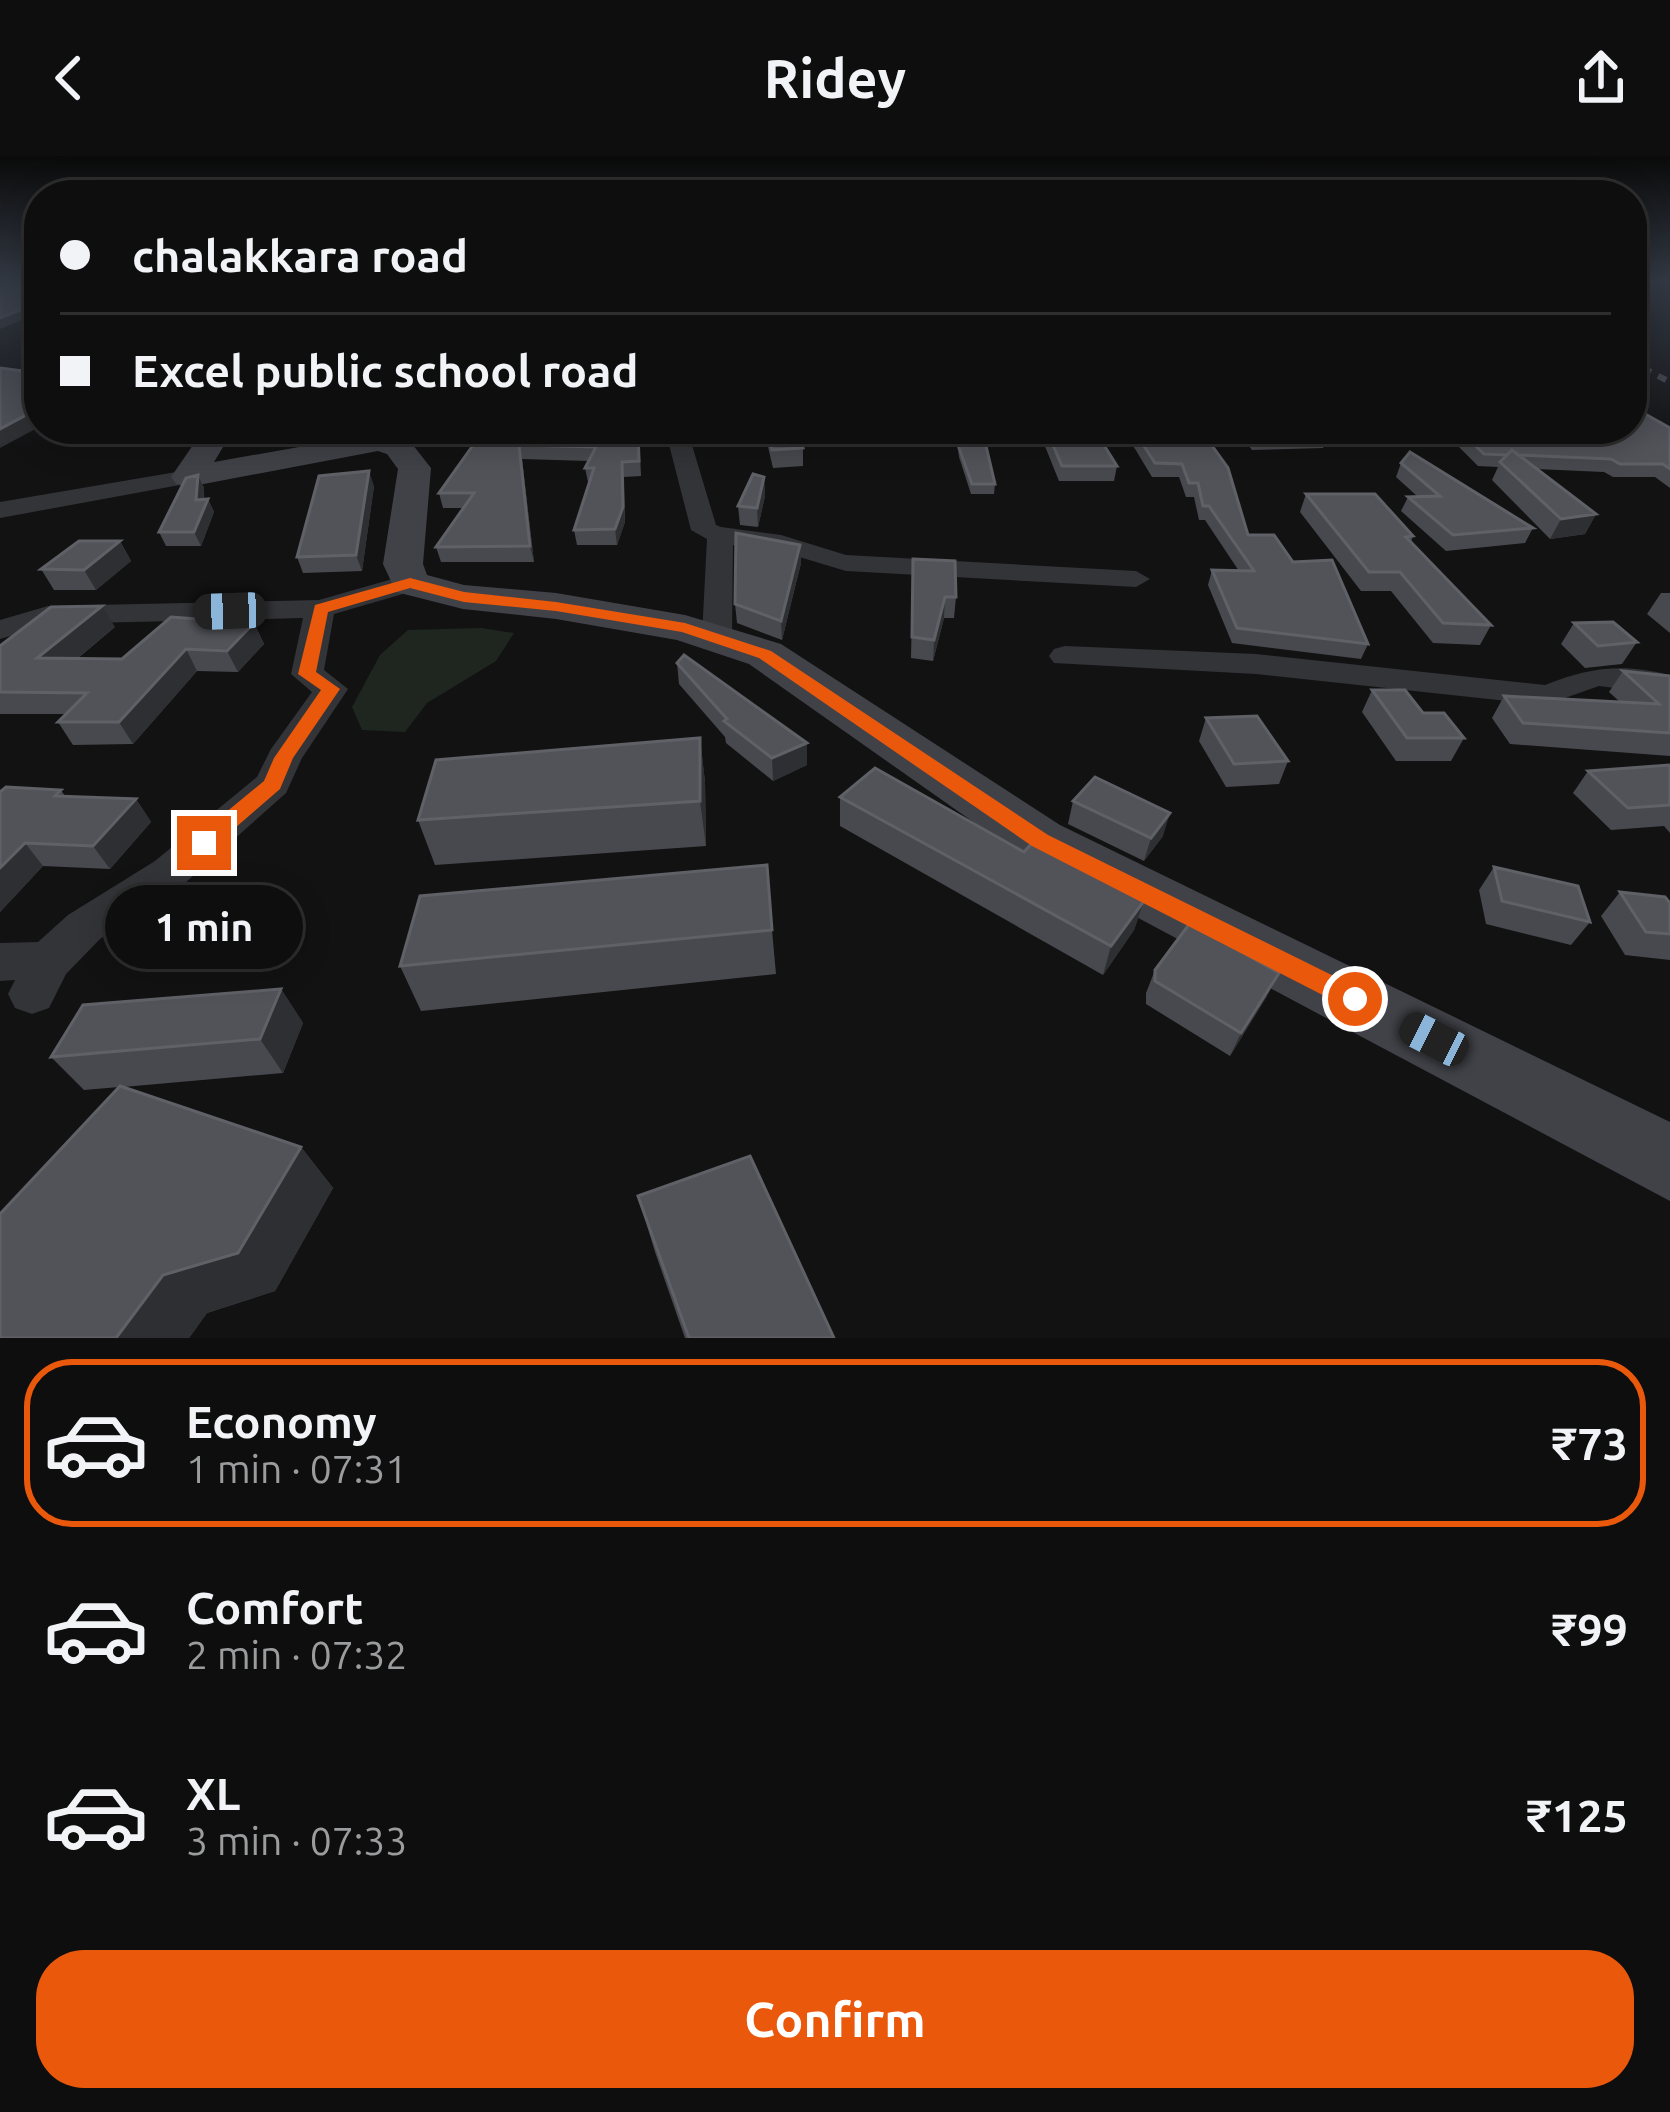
<!DOCTYPE html>
<meta charset="utf-8">
<style>
:root{--surface:#0e0e0e;--page:#1c1c1c;--text:#f1f3f6;--muted:#9b9c9e;--line:#2e2e2e;--accent:#ea580c}
body{margin:0;font-family:Ubuntu,sans-serif;background:var(--page);color:var(--text);height:100vh;display:flex;flex-direction:column;font-size:45px;white-space:nowrap}
*{box-sizing:border-box;margin:0}
p{font-size:39px;color:var(--muted)}
.icon{flex:none;width:66px;height:66px;fill:none;stroke:currentColor;stroke-width:2;stroke-linecap:round;stroke-linejoin:round}
.map{position:relative;height:1182px;overflow:hidden}
.side{display:flex;flex-direction:column;background:var(--surface);flex:1}
.side>*{flex:none}
.hud{position:absolute;left:24px;top:24px;width:1623px;height:264px;border-radius:48px;box-shadow:0 6px 30px #0003,0 0 0 3px var(--line);display:grid;align-content:center;height:264px;padding:0 36px;background:var(--surface)}
.end{position:absolute;width:54px;height:54px;margin:-27px;border:15px solid #ea580c;background:#fff;box-shadow:0 0 0 6px #fff}
.from{border-radius:50%}
.bubble{position:absolute;height:84px;border-radius:42px;background:var(--surface);box-shadow:0 6px 30px #0003,0 0 0 3px var(--line);font-size:39px;font-weight:600;line-height:84px;text-align:center}
.car{position:absolute;width:36px;height:72px;margin:-36px -18px;border-radius:15px;box-shadow:0 0 9px 3px #0007;background:linear-gradient(#222 24%,#8ab4d8 0 40%,#222 0 76%,#8ab4d8 0 86%,#222 0)}
.hud b{display:flex;align-items:center;gap:42px;height:114px;font-size:45px}
.hud b+b{border-top:3px solid var(--line)}
.hud i{width:30px;height:30px;background:var(--text)}
ul{padding:21px 0 0;list-style:none}
li{display:flex;align-items:center;gap:36px;height:168px;margin:0 24px 18px;padding:0 12px;border:6px solid transparent;border-radius:48px}
li div{flex:1}
li b{display:block;font-size:45px}
li em{font-style:normal;font-weight:600}
li.active{border-color:var(--accent)}
li>.icon{width:108px;height:108px;stroke-width:1.5}
.action{display:flex;gap:24px;margin-top:auto;padding:24px 36px}
.action a{flex:1;height:138px;border-radius:48px;background:var(--accent);color:#fff;font-size:48px;font-weight:600;line-height:138px;text-align:center}
header{display:flex;justify-content:space-between;align-items:center;height:156px;padding:0 36px;background:var(--surface);font-size:54px;font-weight:600}
.map>svg:first-child{display:block}
.green{fill:#1e261f}
.lines{fill:none;stroke-linecap:round;stroke-linejoin:round}
.street{fill:#333438;fill-rule:evenodd}
.secondary{fill:#414248;fill-rule:evenodd}
.rail-far1{stroke:#4a4b51;stroke-width:4.5;stroke-dasharray:8 6;stroke-linecap:butt}
.rail{stroke:#4a4b51;stroke-width:6;stroke-dasharray:9 8;stroke-linecap:butt}
.wall{fill:#48494e}
.shaded-wall{fill:#2e2f32}
.building{fill:#525359;stroke:#5f6167;stroke-width:3}
.route{fill:#ea580c}
</style>
<header><svg class="icon" aria-label="back" viewBox="0 0 24 24"><path d="M15 5l-7 7 7 7"/></svg>Ridey<svg class="icon" aria-label="share" viewBox="0 0 24 24"><path d="M12 15V3M7 8l5-5 5 5M5 13v7h14v-7"/></svg></header>
<div class="map">
<svg width="1670" height="1182" viewBox="0 0 1670 1182">
<rect width="100%" height="100%" fill="#121213"/>
<path class="green" d="M481,472L514,477L496,505L427,547L405,576L362,574L352,551L380,499L408,474Z"/>
<g class="lines">
<path class="street" d="M39,125V131L0,136V128Z
M407,273H448L378,293L367,286Z
M665,273H859L862,277L851,283L692,289L716,369L721,371L781,379L846,399L1136,415L1150,423L1136,431L846,415L776,394L733,389L732,480L728,487H706L702,480L707,383L691,374Z
M188,314L200,321L196,326L0,362V346Z
M410,418L420,421L424,427L420,433L334,458L324,514L348,533L302,602L286,637L185,727L100,783L66,818L49,852L32,858L15,852L8,838L15,824L0,825V787L38,786L68,759L155,705L257,621L271,593L312,536L291,518L303,462L50,468L0,483V464L48,450L319,444Z
M1065,490L1256,498L1545,529C1589,511 1623,507 1670,519V539L1599,530L1545,549L1256,518L1054,507L1049,500L1054,493Z"/>
<path class="secondary" d="M204,273H234L214,306L378,277L409,284L431,312L423,408L427,419L464,429L556,437L685,459L781,488L1060,669L1670,966V1045L1020,699L749,508L677,484L556,463L463,453L396,436L383,408L398,313L387,298L378,295L188,331L176,328L171,321Z"/>
<path class="rail-far1" d="M1632,206L1648,215"/>
<path class="rail" d="M1643,212L1670,226"/>
</g>
<path class="wall" d="M1670,272V332L1655,321H1613L1604,316L1536,313L1596,358L1585,378L1550,383L1492,324L1498,311L1478,310L1441,273Z
M490,273H639L641,320L624,321L625,366L617,389H577L574,374L589,326H588L585,312L589,305L522,303L534,406H441L436,391L464,352H443L439,337Z
M767,273L803,292V310L773,312L768,291Z
M955,273H982L995,328L994,338H971L959,301Z
M1038,273H1068L1077,285L1117,310L1114,325H1059Z
M1123,273H1200L1248,379L1293,406L1368,488L1361,503L1232,487L1208,429L1212,414L1239,415L1205,364H1199L1194,341H1186L1179,321H1152Z
M1236,273H1316L1327,283L1323,292L1252,294Z
M1401,307L1533,372L1525,387L1446,395L1401,355L1408,341L1417,340L1396,321Z
M198,319L204,332V343H208L214,356L201,390H166L159,376Z
M764,321L765,340L758,371L740,369L738,350Z
M374,330L362,415L303,417L297,401Z
M1306,338L1413,380L1411,386L1491,469L1480,489L1433,487L1391,435H1361L1300,356Z
M120,385L131,405L96,434H54L41,413Z
M800,389L801,407L782,484L737,467L735,448Z
M913,403L956,441L954,462H944L933,505L911,502Z
M1661,437H1670V477L1647,458Z
M254,467L264,488L238,516L197,515L133,588L73,589L58,566L66,558H0V490L115,471L77,503H122Z
M1574,467L1637,486L1622,508L1585,512L1561,488Z
M677,507L807,609L773,625L726,587L725,581L679,528Z
M1623,515L1670,520V600L1510,588L1492,562L1504,540L1620,546L1609,536Z
M1372,534L1423,557L1464,582L1451,605H1396L1362,556Z
M1206,562L1288,605L1279,628L1226,631L1199,585Z
M700,582L705,626L706,690L435,709L418,664Z
M1670,609V677L1664,670L1611,674L1573,637L1588,615Z
M61,634L65,640L136,643L151,666L110,713L43,710L0,756V636Z
M840,641L1024,696L1144,745L1134,774L1103,819L840,670Z
M1073,645L1163,680L1144,705L1068,668Z
M1494,711L1590,766L1571,789L1486,768L1479,734Z
M1620,736L1670,747V804L1625,799L1601,760Z
M238,739L252,762L227,809L170,812L153,789Z
M772,774L776,818L421,855L400,810Z
M1155,814L1267,840L1230,900L1146,848V837Z
M281,833L303,867L283,917L123,931L301,991L333,1032L275,1135L207,1157L189,1182H0L119,931L84,934L51,901Z
M638,1040L834,1182H685L655,1096Z"/>
<path class="shaded-wall" d="M32,149L37,158L0,173V162Z
M39,252V271L0,292V273Z
M519,289L522,303L534,406L530,390Z
M622,306L625,366L617,389L615,373Z
M369,315L374,330L362,415L356,399Z
M198,319L204,332L203,355L208,343L214,356L201,390L194,376Z
M764,321L765,340L758,371L757,352Z
M1596,358L1585,378L1550,383L1561,363Z
M120,385L131,405L96,434L84,414Z
M800,389L801,407L782,484L781,465Z
M945,441L944,462L933,505L934,484Z
M102,450L115,471L51,524L37,502Z
M254,467L264,488L238,516L227,495Z
M186,493L197,515L133,588L119,566Z
M700,582L705,626L706,690L700,645Z
M807,587V609L773,625L772,602Z
M136,643L151,666L110,713L93,690Z
M1170,657L1163,680L1144,705L1151,682Z
M25,687L43,710L0,756V712Z
M238,739L252,762L227,809L212,786Z
M1144,745L1134,774L1103,819L1111,790Z
M1279,817L1267,840L1230,900L1241,877Z
M281,833L303,867L283,917L260,883Z
M301,991L333,1032L275,1135L207,1157L189,1182H116L163,1119Z"/>
<path class="building" d="M36,125H39V149H32L0,162V131L35,127Z
M0,212L39,217V252L0,273Z
M1632,253L1638,254L1670,272V313L1663,308H1620L1611,303L1518,299L1512,294L1507,299L1484,298L1458,273H1632Z
M490,273H638L639,305L622,306L623,351L615,373L574,374L594,312H585L596,291L519,289L530,390L436,391L474,337H439L484,274Z
M767,273H797L803,292L772,294Z
M957,273H982L995,328H972L959,292Z
M1046,273H1068L1077,285L1102,286L1117,310H1062Z
M1133,273H1200L1228,312L1248,379H1274L1293,406L1332,404L1368,488L1237,472L1212,414L1254,415L1209,350H1203L1198,327H1189L1182,308L1155,307Z
M1245,273H1316L1327,283L1255,285Z
M1512,294L1596,358L1561,363L1500,306Z
M1410,296L1533,372L1453,379L1408,341L1440,340L1401,307Z
M369,315L356,399L297,401L319,320Z
M753,318L764,321L757,352L738,350Z
M198,319L196,344L208,343L194,376H159L186,322Z
M1306,338H1375L1413,380L1406,381L1491,469L1443,467L1400,416H1369Z
M736,377L800,389L781,465L735,448Z
M79,385H120L84,414L41,413Z
M913,403L955,405L956,441H945L934,484L912,481Z
M102,450L37,502L122,503L171,461L254,467L227,495L186,493L119,566H58L87,537L0,536V490L51,451Z
M1613,466L1637,486L1598,490L1574,467Z
M684,499L807,587L772,602L724,565L727,563L677,507Z
M1623,515L1670,520V577L1523,567L1504,540L1659,548Z
M1372,534H1405L1423,557H1444L1464,582H1407Z
M1257,560L1288,605L1234,608L1206,562Z
M700,582V645L418,664L436,604Z
M1670,609V649L1628,652L1588,615Z
M875,612L1024,696L1032,687L1144,745L1111,790L840,641Z
M1095,621L1170,657L1151,682L1073,645Z
M6,631L61,634L55,640L136,643L93,690L25,687L0,712V636Z
M767,709L772,774L400,810L420,740Z
M1494,711L1578,730L1590,766L1502,745Z
M1620,736L1665,741L1670,747V778L1646,776Z
M238,739L212,786L153,789L182,742Z
M1190,767L1279,817L1241,877L1155,825V814Z
M281,833L260,883L51,901L83,849Z
M120,930L301,991L238,1097L163,1119L116,1182H0V1058Z
M750,1000L834,1182H689L638,1040Z"/>
<linearGradient id="sky" x2="0" y2="1"><stop stop-color="#0a0a0a"/><stop offset="0.43" stop-color="#333944"/><stop offset="1" stop-color="#333944" stop-opacity="0"/></linearGradient>
<rect width="1670" height="291" fill="url(#sky)"/>
<path class="route" d="M410,422L464,436L556,446L685,467L771,495L1048,679L1364,835L1368,843L1364,851H1346L1032,690L759,502L682,476L556,455L464,446L410,432L328,456L316,516L340,533L293,602L280,633L212,692H196V681L264,625L274,602L321,534L298,518L315,449Z"/>
</svg>
<i class="end from" style="left:1355px;top:843px"></i>
<i class="end" style="left:204px;top:687px"></i>
<div class="bubble" style="left:105px;top:729px;width:198px">1 min</div>
<i class="car" style="left:230px;top:455px;rotate:268deg"></i>
<i class="car" style="left:1434px;top:883px;rotate:297deg"></i>
<div class="hud">
<b><i class="from"></i>chalakkara road</b>
<b><i></i>Excel public school road</b>
</div>
</div>
<section class="side">
<ul>
<li class="active"><svg class="icon" aria-label="car" viewBox="0 0 24 24"><path d="M5 17H2v-5l4-1 3-4h7l3 4 3 1v5h-3M9 17h6M6 11h13"/><circle cx="7" cy="17" r="2"/><circle cx="17" cy="17" r="2"/></svg><div><b>Economy</b><p>1 min · 07:31</p></div><em>₹73</em></li>
<li><svg class="icon" aria-label="car" viewBox="0 0 24 24"><path d="M5 17H2v-5l4-1 3-4h7l3 4 3 1v5h-3M9 17h6M6 11h13"/><circle cx="7" cy="17" r="2"/><circle cx="17" cy="17" r="2"/></svg><div><b>Comfort</b><p>2 min · 07:32</p></div><em>₹99</em></li>
<li><svg class="icon" aria-label="car" viewBox="0 0 24 24"><path d="M5 17H2v-5l4-1 3-4h7l3 4 3 1v5h-3M9 17h6M6 11h13"/><circle cx="7" cy="17" r="2"/><circle cx="17" cy="17" r="2"/></svg><div><b>XL</b><p>3 min · 07:33</p></div><em>₹125</em></li>
</ul>
<div class="action"><a>Confirm</a></div>
</section>
